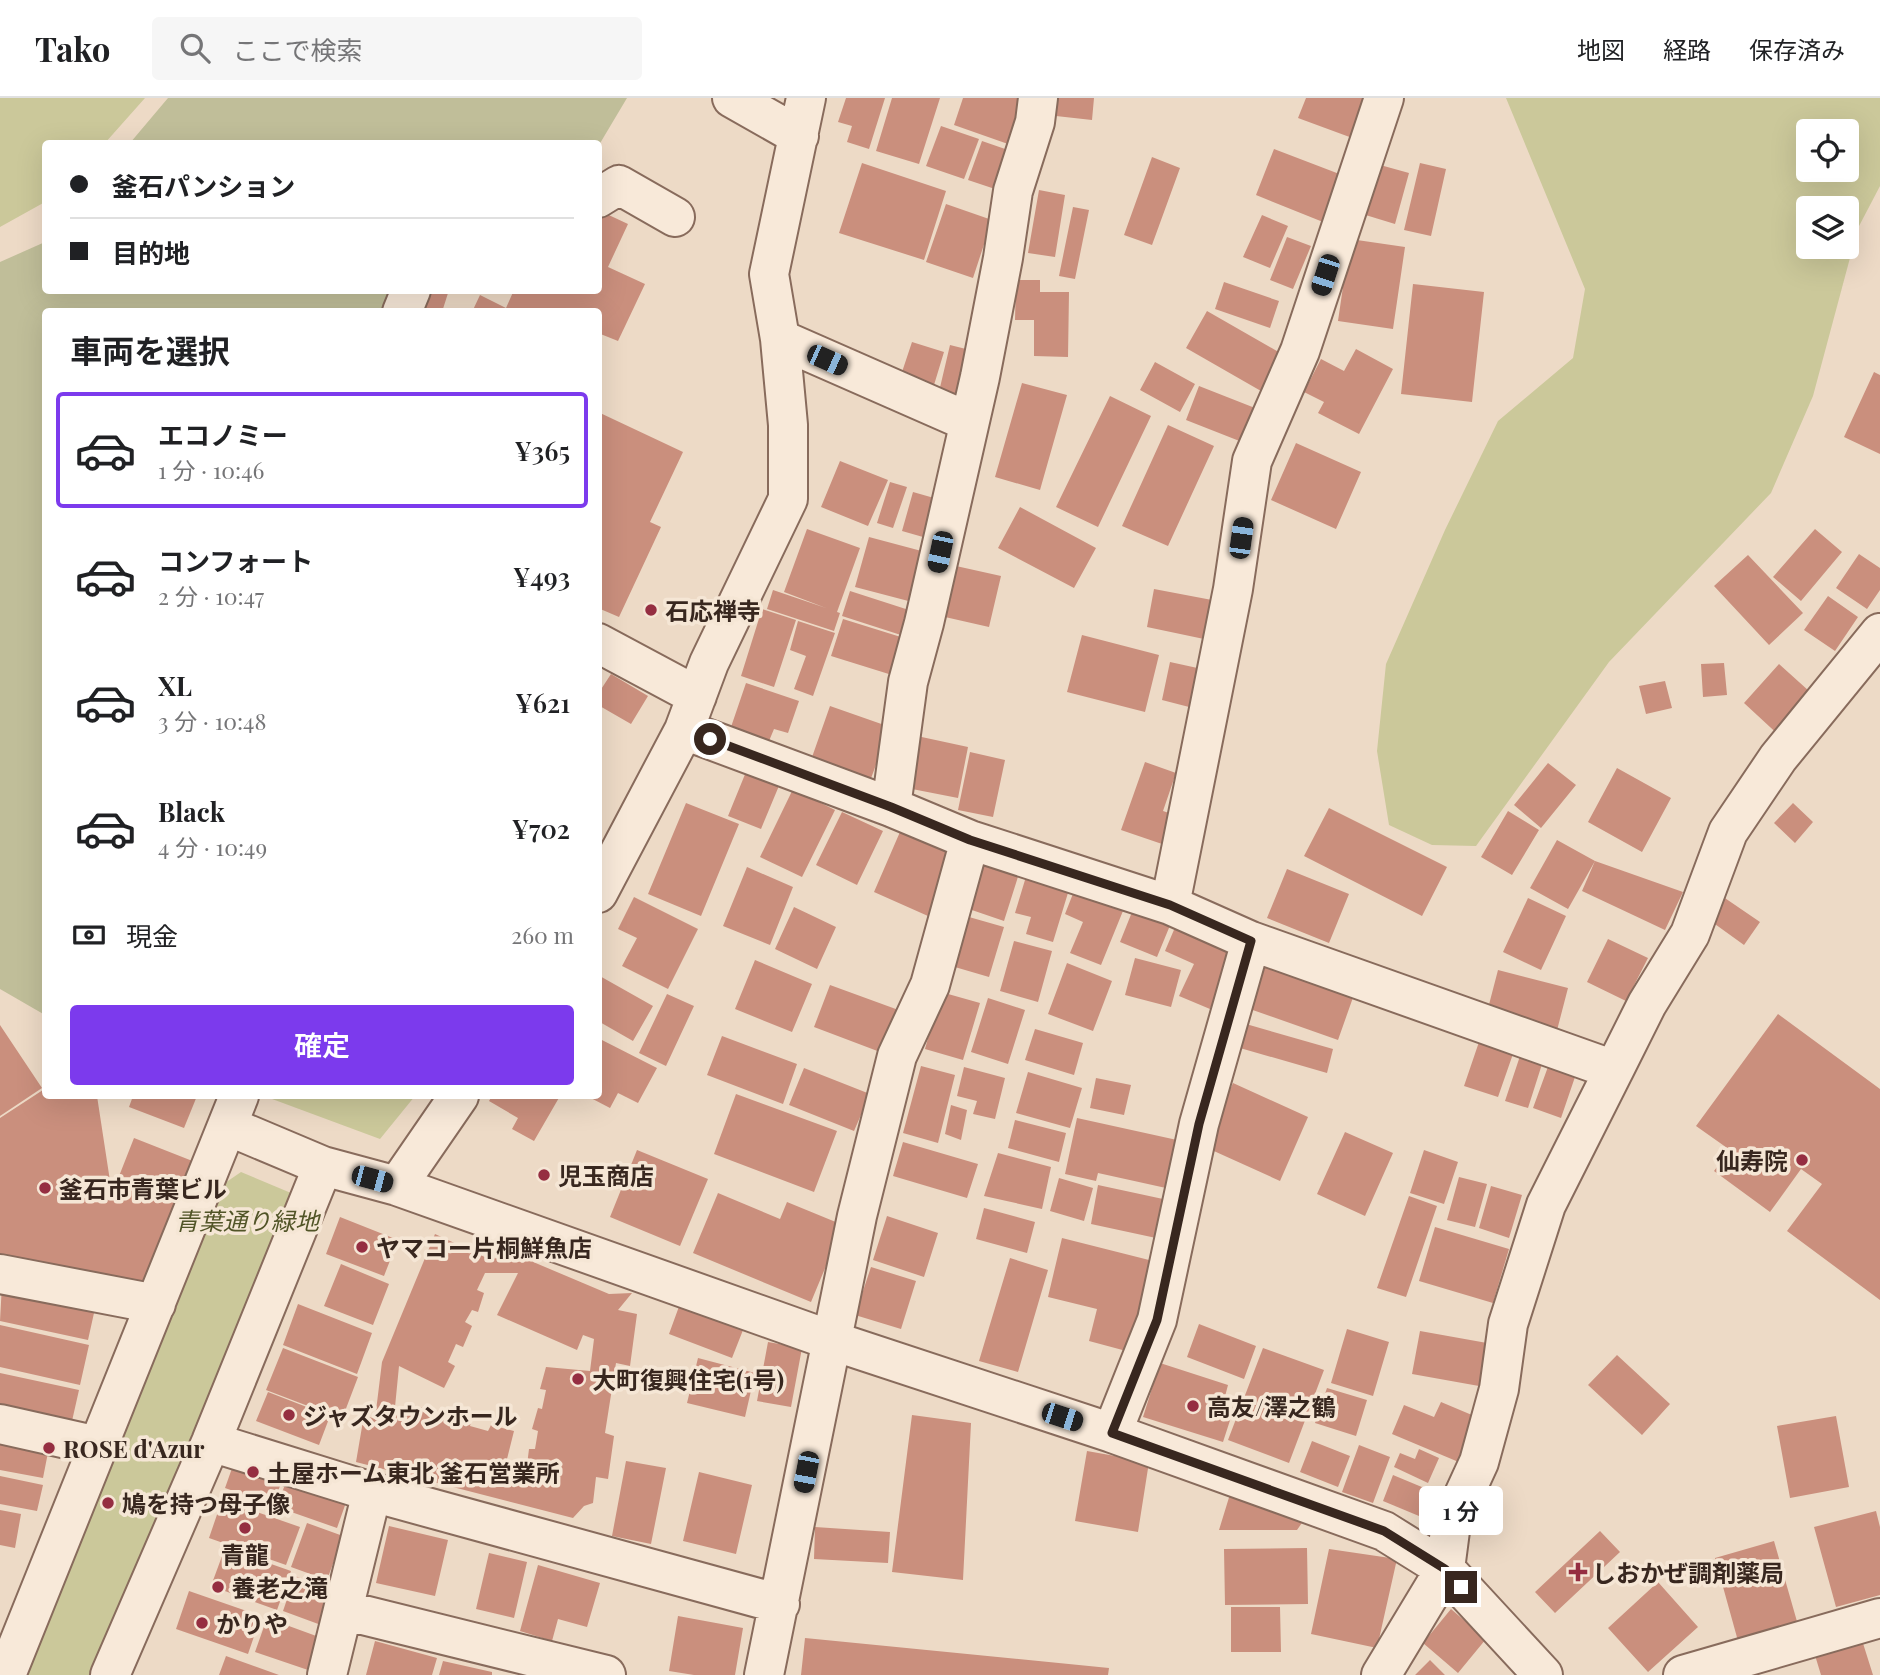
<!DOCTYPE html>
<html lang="ja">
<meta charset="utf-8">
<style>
:root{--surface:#fff;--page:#f6f6f6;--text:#202124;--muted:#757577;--line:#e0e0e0;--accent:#7c3aed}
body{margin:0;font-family:"Playfair Display","Noto Sans JP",serif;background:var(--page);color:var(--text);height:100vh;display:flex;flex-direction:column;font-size:26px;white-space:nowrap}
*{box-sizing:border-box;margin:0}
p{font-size:23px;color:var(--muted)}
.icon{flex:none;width:38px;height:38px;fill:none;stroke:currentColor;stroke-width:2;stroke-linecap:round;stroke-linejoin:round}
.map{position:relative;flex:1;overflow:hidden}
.sheet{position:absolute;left:42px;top:210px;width:560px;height:791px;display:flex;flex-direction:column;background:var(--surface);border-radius:7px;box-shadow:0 7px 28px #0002}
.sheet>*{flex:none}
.top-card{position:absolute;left:42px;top:42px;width:560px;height:154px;border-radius:7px;box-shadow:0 7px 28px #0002;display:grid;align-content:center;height:154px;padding:0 28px;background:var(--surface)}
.controls{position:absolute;left:1796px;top:21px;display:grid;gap:14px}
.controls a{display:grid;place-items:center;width:63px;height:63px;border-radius:7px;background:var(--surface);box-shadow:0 7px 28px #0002;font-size:35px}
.end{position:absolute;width:32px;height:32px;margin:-16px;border:9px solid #38271f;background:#fff;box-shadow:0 0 0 4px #fff}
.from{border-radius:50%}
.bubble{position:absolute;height:49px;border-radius:7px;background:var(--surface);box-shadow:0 7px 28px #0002;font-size:23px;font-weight:600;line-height:49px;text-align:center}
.car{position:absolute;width:21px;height:42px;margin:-21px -10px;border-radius:9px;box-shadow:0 0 5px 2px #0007;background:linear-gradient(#222 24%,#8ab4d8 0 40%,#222 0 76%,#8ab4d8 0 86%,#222 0)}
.top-card b{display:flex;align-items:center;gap:24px;height:66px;font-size:26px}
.top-card b+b{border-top:2px solid var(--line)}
.top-card i{width:18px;height:18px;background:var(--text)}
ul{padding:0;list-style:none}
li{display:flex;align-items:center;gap:21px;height:116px;margin:0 14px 10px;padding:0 14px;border:4px solid transparent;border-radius:7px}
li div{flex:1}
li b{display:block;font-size:26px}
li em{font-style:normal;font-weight:600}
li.active{border-color:var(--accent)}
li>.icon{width:63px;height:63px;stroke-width:1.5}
h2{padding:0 28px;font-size:32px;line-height:84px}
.pay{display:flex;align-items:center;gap:18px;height:77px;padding:0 28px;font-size:26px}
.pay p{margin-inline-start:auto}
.button{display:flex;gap:14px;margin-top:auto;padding:14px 28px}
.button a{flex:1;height:80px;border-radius:7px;background:var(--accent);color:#fff;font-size:28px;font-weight:600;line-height:80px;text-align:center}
header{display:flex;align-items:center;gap:42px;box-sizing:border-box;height:98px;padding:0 35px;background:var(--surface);border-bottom:2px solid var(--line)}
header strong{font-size:33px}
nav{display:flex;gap:38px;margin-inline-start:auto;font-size:24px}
.search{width:490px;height:63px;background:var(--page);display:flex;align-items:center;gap:18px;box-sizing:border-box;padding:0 24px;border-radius:7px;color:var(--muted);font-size:26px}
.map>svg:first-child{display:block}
.green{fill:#cbc89a;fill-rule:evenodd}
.cemetery{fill:#c0be99}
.building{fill:#ca8f7d;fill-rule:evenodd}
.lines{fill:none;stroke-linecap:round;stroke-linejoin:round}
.minor-casing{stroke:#886b5c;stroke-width:42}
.minor{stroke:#f8e9d9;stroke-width:38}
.route{stroke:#38271f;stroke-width:9}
.poi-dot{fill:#952e41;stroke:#f5e6d5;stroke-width:2.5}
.labels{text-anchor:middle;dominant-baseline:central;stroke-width:7;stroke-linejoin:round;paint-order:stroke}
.poi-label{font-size:24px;font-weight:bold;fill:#38271f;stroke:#f5e6d5;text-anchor:start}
.park-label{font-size:24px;font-style:italic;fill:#515427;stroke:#f5e6d5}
</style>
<header>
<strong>Tako</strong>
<div class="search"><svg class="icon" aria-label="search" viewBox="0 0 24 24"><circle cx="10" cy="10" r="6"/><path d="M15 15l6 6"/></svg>ここで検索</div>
<nav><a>地図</a><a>経路</a><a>保存済み</a></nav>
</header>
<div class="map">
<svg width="1880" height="1577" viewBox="0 0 1880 1577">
<rect width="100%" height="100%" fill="#eddac6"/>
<path class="green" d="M0,0H145L105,45L46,46L45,104L0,129Z
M1506,0H1880V88L1858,130L1813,298L1771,395L1609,564L1476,748L1432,747L1389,727L1377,653L1386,566L1445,432L1498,323L1573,260L1585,191ZM1846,33V72H1808V33ZM1808,110H1846V149H1808Z
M264,998H415L380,1041Z
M241,1074L291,1095V1106L98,1577H24L225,1085Z"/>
<path class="cemetery" d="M168,0H627L599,47L598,46L130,45Z
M45,144L46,192L397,193L390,213L46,214L45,917L0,891V164Z"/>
<path class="building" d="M846,0H885L869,51L847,44L852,28L838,24Z
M892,0H940L919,66L876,53Z
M963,0H1024L1008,46L954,27Z
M1057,0H1094L1092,22L1056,18Z
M1306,0H1370L1355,41L1298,20Z
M941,28L979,41L964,81L926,68Z
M982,43L1008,52L995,91L968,82Z
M1274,51L1342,77L1323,124L1256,97Z
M1152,59L1180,70L1152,147L1124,137Z
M862,65L946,93L924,162L839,135Z
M1373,65L1409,75L1395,126L1359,115Z
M1420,65L1446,71L1431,138L1404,132Z
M1039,92L1065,97L1055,159L1028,155Z
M946,106L992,122L973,180L926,164Z
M1073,109L1089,112L1075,181L1059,178Z
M598,112L628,126L608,169L645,186L618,243L598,235V214H472L480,197L506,210L514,192H598Z
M1262,117L1288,128L1270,170L1243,159Z
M1287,139L1311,148L1293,191L1270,182Z
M1350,141L1405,149L1393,231L1338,223Z
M1016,182H1040V194H1069L1068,259L1034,258V222H1015Z
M1224,184L1279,203L1270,230L1215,211Z
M1413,186L1484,194L1472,304L1401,296Z
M429,192H449L442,214L423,211Z
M1207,213L1282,256L1261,293L1186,250Z
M912,244L944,254L934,287L901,277Z
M950,247L970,252L958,303L938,298Z
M1356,251L1393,271L1359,336L1318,315L1324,304L1304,294L1321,261L1344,273Z
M1155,264L1195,286L1180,314L1140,292Z
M1874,274L1880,277V356L1844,339Z
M1022,285L1067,297L1040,392L995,379Z
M1199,288L1255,310L1242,344L1186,322Z
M1110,298L1151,318L1098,429L1056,409Z
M598,314L683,354L650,424L661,429L619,519L598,510Z
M1168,327L1214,348L1168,448L1122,428Z
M1296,345L1361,374L1336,431L1271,402Z
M840,363L888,382L868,428L821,409Z
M890,384L907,389L893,430L877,425Z
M913,394L941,402L930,441L902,433Z
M1020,409L1096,450L1074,490L998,450Z
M807,431L860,450L837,514L840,515L834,533L767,511L773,492L826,510L784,494Z
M1815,431L1842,454L1801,503L1773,479Z
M869,439L929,455L916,505L855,489Z
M1859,456L1880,470V492L1867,511L1836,490Z
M1748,457L1803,515L1769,547L1714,488Z
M956,468L1001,478L989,529L945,519Z
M1154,491L1212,502L1204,541L1147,529Z
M850,493L912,513L904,538L842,518Z
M1828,498L1858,519L1835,553L1804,532Z
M762,511L796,522L774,589L741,578Z
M843,521L904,540L892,577L831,558Z
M798,523L835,535L813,598L794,591L806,558L790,552Z
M1082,537L1159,557L1145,614L1067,594Z
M1170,564L1202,571L1193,610L1162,602Z
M1724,565L1727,597L1703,599L1701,566Z
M1779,566L1819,602L1783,641L1744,605Z
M611,576L648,598L631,626L598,607V596Z
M1665,583L1672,610L1646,616L1639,588Z
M746,585L799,603L788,635L774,631L769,643L731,629Z
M830,608L890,629L870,683L811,662Z
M917,638L968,649L958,700L907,690Z
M970,654L1005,662L993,719L958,712Z
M1145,664L1176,675L1163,713L1175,717L1165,747L1121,732Z
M1548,665L1576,687L1541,730L1514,707Z
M748,669L781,683L761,731L728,718Z
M1617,670L1671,700L1642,754L1588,724Z
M793,691L835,712L802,779L760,759Z
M686,705L739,726L701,818L648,796Z
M1793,705L1813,724L1795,745L1774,725Z
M1329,710L1447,769L1422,818L1304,758Z
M1508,713L1539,732L1512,777L1481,759Z
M842,714L883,733L857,787L816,767Z
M903,727L957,751L928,818L874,794Z
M1557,742L1595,763L1683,794L1665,832L1582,793L1595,763L1568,811L1530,790Z
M984,754L1022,766L1004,823L966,810Z
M747,769L793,789L770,847L723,828Z
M1287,771L1349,796L1329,845L1267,820Z
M1028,772L1071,785L1053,844L1026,836L1031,819L1015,815Z
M1076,788L1125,808L1101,867L1070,855L1083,824L1065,816Z
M1716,794L1760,824L1744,847L1701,816Z
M634,799L698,831L668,891L622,868L637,840L618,831Z
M1528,800L1566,818L1541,872L1503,854Z
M794,809L836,829L817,871L775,851Z
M1134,809L1171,825L1157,859L1120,844Z
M962,817L1004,829L989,879L948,867Z
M1176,827L1235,853L1210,911L1179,898L1194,866L1165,853Z
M1608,841L1648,860L1626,903L1587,884Z
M1014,843L1052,853L1038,904L1000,893Z
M1265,859L1356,891L1338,942L1247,910Z
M1135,860L1181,872L1171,909L1125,897Z
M755,862L812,886L792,934L735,911Z
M1067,865L1112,883L1093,933L1048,916Z
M1498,872L1568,890L1555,940L1485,922Z
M598,877L653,908L633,943L598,923Z
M830,887L904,914L888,957L814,929Z
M941,894L980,905L963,962L925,951Z
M667,896L694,908L666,968L639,955Z
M988,900L1025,912L1008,966L971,954Z
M1778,916L1880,991V1202L1787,1133L1822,1086L1801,1071L1770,1114L1714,1073L1730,1052L1696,1028Z
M1246,926L1333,951L1327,975L1240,950Z
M0,927L42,990L0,1018Z
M1035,931L1083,945L1074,977L1025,962Z
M722,938L797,966L783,1006L707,977Z
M598,940L657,970L638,1005L618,995L610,1010L587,998H598Z
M1480,941L1514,953L1498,999L1464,988Z
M1521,955L1543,963L1528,1010L1505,1003Z
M1549,966L1576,976L1561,1020L1533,1010Z
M921,968L955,977L938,1045L903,1035Z
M964,969L1005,980L995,1021L973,1016L977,1003L957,998Z
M804,970L870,996L854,1033L789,1007Z
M1028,974L1082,990L1070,1030L1016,1015Z
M1096,980L1131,987L1124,1017L1090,1010Z
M1233,985L1308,1019L1280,1083L1205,1049Z
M46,990V998H97L112,1096L134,1040L195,1064L146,1189L0,1161V1020Z
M736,996L837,1033L814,1094L714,1056Z
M133,998H197L184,1030L129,1009Z
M492,998H560L534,1043L512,1031L518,1020L489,1003Z
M951,1007L967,1012L961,1042L945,1036Z
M1077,1020L1177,1042L1166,1090L1098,1075L1096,1083L1065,1076Z
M1015,1022L1066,1035L1059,1064L1008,1050Z
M1345,1034L1393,1055L1365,1118L1317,1096Z
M903,1044L978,1066L967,1100L893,1078Z
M637,1052L708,1081L680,1148L610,1119Z
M1424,1052L1458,1064L1444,1106L1410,1095Z
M998,1055L1051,1069L1042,1111L984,1098Z
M1459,1079L1487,1086L1475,1129L1447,1122Z
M1059,1080L1093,1090L1084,1123L1050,1113Z
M1098,1087L1163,1101L1156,1140L1091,1126Z
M1491,1088L1522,1097L1509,1140L1479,1130Z
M718,1095L780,1121L787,1104L843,1127L811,1204L693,1155Z
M1409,1098L1437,1108L1406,1199L1377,1190Z
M984,1110L1035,1124L1027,1155L976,1141Z
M887,1118L938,1135L924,1179L873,1162Z
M340,1119L398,1142L384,1178L326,1156Z
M1435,1129L1509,1151L1493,1205L1419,1183Z
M435,1136L489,1161L519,1158L609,1196L632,1195L618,1212L637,1216L630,1268L616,1265L605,1335L614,1338L608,1381L596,1379L593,1405L584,1408L573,1420L356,1364L364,1317L375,1321L382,1264ZM485,1175H518L497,1217L577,1252L583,1237L594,1241L590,1273L546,1269L540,1291L546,1292L542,1311L538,1310L532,1331L538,1333L535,1351H529L527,1367L533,1370L532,1386L501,1385L514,1333L491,1327L488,1333L470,1328L472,1321L450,1316L449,1323L435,1320L436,1314L416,1308L415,1315L395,1309L399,1268L444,1290L455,1268L448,1264L456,1246L463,1249L472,1228L465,1224L472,1212L478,1214L484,1195L477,1192Z
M1062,1140L1153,1163L1130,1254L1089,1243L1097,1211L1048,1199Z
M1010,1160L1048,1172L1018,1274L979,1263Z
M341,1166L389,1186L373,1227L324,1208Z
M871,1169L916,1183L901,1231L855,1217Z
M2,1186L96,1206L88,1242L0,1223Z
M681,1203L745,1227L732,1260L669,1236Z
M298,1206L372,1235L357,1276L283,1247Z
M1199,1226L1256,1248L1244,1281L1187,1259Z
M0,1227L89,1247L80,1287L0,1269Z
M1347,1231L1389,1244L1373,1298L1331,1285Z
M1420,1233L1487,1245L1479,1288L1412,1276Z
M768,1244L802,1250L791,1309L757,1303Z
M283,1250L358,1279L342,1321L266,1292Z
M1263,1250L1324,1272L1289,1365L1228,1342Z
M1617,1257L1670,1306L1642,1337L1588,1287Z
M698,1260L755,1275L745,1319L687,1305Z
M1160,1265L1228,1287L1223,1306L1234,1310L1223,1344L1143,1319Z
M0,1275L79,1292L72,1323L0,1307Z
M1327,1290L1367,1302L1356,1338L1315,1325Z
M268,1294L330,1318L319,1347L256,1323Z
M1441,1304L1479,1320L1461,1365L1392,1336L1404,1307L1434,1319Z
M912,1317L971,1325L963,1482L892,1474Z
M1836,1318L1849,1389L1790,1400L1777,1328Z
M0,1329L51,1339L43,1380L0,1372Z
M1312,1343L1350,1358L1338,1389L1300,1374Z
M1359,1347L1390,1359L1373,1405L1342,1394Z
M1419,1351L1439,1360L1428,1385L1394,1369L1400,1355L1415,1361Z
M1087,1353L1149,1364L1138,1434L1075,1423Z
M236,1359L284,1377L273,1407L225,1390Z
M626,1363L666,1370L651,1446L612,1438Z
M699,1374L752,1387L736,1456L683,1443Z
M289,1375L349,1396L337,1430L277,1409Z
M1393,1377L1441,1397L1431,1423L1383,1403Z
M0,1378L43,1387L37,1413L0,1406Z
M1231,1393L1306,1419L1297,1432H1219Z
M222,1402L300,1429L286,1467L209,1440Z
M0,1412L21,1416L15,1450L0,1447Z
M1876,1413L1880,1429V1497L1836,1509L1814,1429Z
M307,1425L343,1438L327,1482L291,1469Z
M389,1428L448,1442L435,1498L376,1485Z
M815,1429L890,1434L888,1465L814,1461Z
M1600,1433L1620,1454L1555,1515L1535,1494Z
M1774,1443L1798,1527L1738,1543L1715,1460Z
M225,1450L291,1473L277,1512L211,1488Z
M1307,1450L1308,1506L1225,1507L1224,1451Z
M1329,1451L1397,1461L1377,1550L1311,1536Z
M489,1455L527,1464L514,1520L476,1511Z
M538,1467L600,1485L587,1529L558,1521L552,1543L520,1533Z
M295,1478L333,1492L321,1527L283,1513Z
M1658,1484L1698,1529L1648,1574L1608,1530Z
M189,1493L261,1518L248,1556L176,1531Z
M1231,1509H1280L1281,1554H1231Z
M1451,1511L1486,1541L1458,1575L1423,1545Z
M678,1518L743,1530L735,1577H694L669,1573Z
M267,1520L319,1539L308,1572L255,1554Z
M1861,1539L1873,1577H1821L1814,1554Z
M805,1540L1109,1570L1108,1577H801Z
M375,1543L437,1560L432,1577H366Z
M226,1558L279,1577H219Z
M1430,1562L1445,1577H1415Z
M443,1563L492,1574V1577H439Z"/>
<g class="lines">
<g class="minor-casing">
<path id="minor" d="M732,0L799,38
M598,100L619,87L675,119
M402,214L411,192
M780,241L969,324
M598,545L697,598
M684,632L891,709L970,742L1170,807L1251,843L1614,972L1546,1107L1508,1226L1499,1291L1479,1364L1451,1425L1445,1471L1381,1577
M891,709L908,584L924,525L980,279L1003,160L1013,93L1035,24L1038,0
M598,795L684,632L709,565L788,401V327L780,241L769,176L806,0
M1170,807L1233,491L1252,363L1300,253L1384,0
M1614,972L1647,906L1690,836L1728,734L1778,660L1880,535
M228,1028L323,1068L397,1088L833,1243L1112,1335L1384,1433L1445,1471L1543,1577
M397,1088L459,998
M0,1176L156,1206
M0,1326L98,1348
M1112,1335L1157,1222L1199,1026L1251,843
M211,1344L372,1394
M343,1512L606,1577
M6,1577L239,998
M110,1577L211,1344L323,1068
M327,1577L372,1394L780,1506
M764,1577L857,1118L897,958L930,887L970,742
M1683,1577L1880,1520"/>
</g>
<use href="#minor" class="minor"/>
</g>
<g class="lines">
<path class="route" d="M710,641L891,709L970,742L1170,807L1251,843L1199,1026L1157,1222L1112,1335L1384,1433L1445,1471L1461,1489"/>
</g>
<g class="poi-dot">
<circle cx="651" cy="512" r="7"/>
<circle cx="1802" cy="1062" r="7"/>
<circle cx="544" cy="1077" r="7"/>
<circle cx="45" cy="1090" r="7"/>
<circle cx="362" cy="1149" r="7"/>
<circle cx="578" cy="1281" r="7"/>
<circle cx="1193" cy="1308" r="7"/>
<circle cx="289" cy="1317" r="7"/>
<circle cx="49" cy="1350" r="7"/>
<circle cx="253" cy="1374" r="7"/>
<circle cx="108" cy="1405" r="7"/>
<circle cx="245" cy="1430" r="7"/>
<path d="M1574.5 1463.5h7v7h7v7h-7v7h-7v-7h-7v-7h7z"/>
<circle cx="218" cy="1489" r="7"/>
<circle cx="202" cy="1525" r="7"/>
</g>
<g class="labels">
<g class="poi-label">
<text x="665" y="512">石応禅寺</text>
<text x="1788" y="1062" text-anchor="end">仙寿院</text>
<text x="558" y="1077">児玉商店</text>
<text x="59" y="1090">釜石市青葉ビル</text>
<text x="376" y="1149">ヤマコー片桐鮮魚店</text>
<text x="592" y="1281">大町復興住宅(1号)</text>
<text x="1207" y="1308">高友/澤之鶴</text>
<text x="303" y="1317">ジャズタウンホール</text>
<text x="63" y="1350">ROSE d'Azur</text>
<text x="267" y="1374">土屋ホーム東北 釜石営業所</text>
<text x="122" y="1405">鳩を持つ母子像</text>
<text x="245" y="1456" text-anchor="middle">青龍</text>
<text x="1592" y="1474">しおかぜ調剤薬局</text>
<text x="232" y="1489">養老之滝</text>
<text x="216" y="1525">かりや</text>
</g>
<g class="park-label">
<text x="247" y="1122">青葉通り緑地</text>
</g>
</g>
</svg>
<div class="controls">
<a><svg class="icon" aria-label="locate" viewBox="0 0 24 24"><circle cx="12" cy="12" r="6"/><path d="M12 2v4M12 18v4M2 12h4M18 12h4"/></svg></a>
<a><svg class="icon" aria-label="layers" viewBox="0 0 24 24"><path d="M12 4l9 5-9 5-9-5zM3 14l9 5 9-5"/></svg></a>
</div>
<i class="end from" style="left:710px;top:641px"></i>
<i class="end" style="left:1461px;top:1489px"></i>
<div class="bubble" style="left:1419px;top:1388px;width:84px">1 分</div>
<i class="car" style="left:1325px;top:177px;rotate:198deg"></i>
<i class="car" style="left:827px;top:262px;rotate:114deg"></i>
<i class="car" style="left:1241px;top:440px;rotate:8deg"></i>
<i class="car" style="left:940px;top:454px;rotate:192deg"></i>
<i class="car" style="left:372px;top:1081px;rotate:105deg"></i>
<i class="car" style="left:1062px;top:1319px;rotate:108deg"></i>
<i class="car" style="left:806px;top:1374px;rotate:191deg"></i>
<div class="top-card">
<b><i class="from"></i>釜石パンション</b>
<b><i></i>目的地</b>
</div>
<section class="sheet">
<h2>車両を選択</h2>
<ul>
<li class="active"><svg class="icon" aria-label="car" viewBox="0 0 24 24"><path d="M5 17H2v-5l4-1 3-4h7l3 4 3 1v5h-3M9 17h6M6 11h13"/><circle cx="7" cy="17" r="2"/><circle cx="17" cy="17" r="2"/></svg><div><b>エコノミー</b><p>1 分 · 10:46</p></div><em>¥365</em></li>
<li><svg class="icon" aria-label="car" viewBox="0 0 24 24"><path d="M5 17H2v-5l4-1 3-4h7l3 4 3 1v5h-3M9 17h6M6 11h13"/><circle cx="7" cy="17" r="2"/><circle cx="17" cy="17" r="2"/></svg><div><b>コンフォート</b><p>2 分 · 10:47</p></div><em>¥493</em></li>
<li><svg class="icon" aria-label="car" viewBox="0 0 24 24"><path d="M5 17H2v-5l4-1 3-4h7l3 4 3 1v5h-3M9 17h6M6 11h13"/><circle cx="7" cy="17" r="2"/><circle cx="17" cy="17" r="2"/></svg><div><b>XL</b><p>3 分 · 10:48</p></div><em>¥621</em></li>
<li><svg class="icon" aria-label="car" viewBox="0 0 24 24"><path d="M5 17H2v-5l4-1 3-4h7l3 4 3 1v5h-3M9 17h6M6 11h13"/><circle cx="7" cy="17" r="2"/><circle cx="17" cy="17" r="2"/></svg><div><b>Black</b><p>4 分 · 10:49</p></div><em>¥702</em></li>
</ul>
<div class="pay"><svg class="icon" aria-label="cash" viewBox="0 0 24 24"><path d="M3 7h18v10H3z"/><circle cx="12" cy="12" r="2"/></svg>現金<p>260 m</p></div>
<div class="button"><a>確定</a></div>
</section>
</div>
